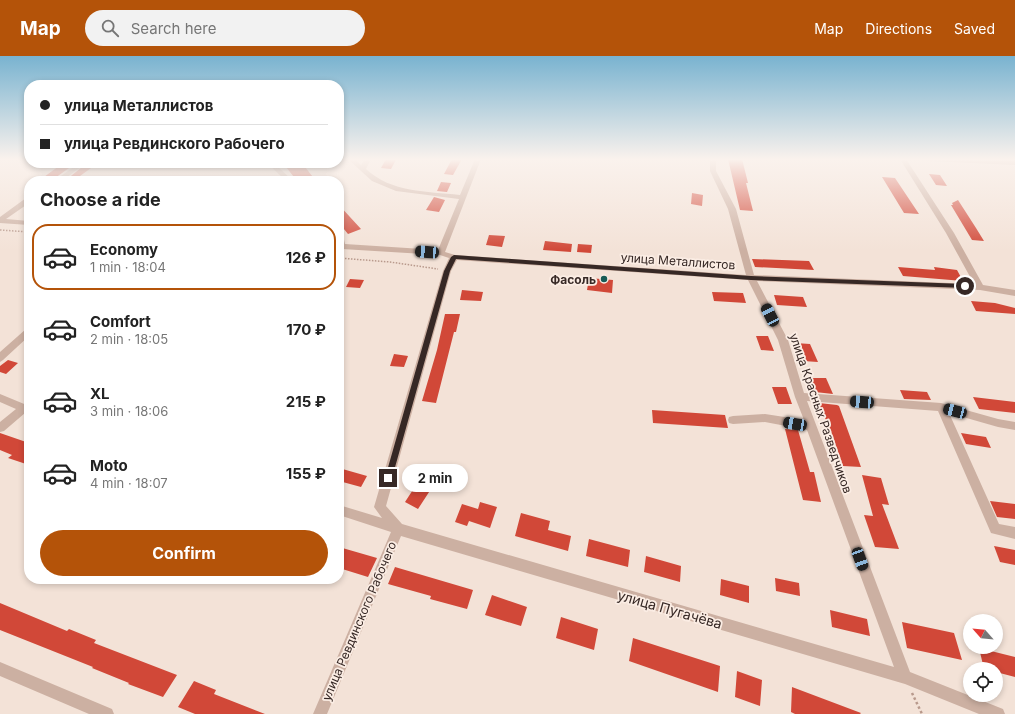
<!DOCTYPE html>
<meta charset="utf-8">
<style>
:root{--surface:#fff;--page:#f2f2f2;--text:#222;--muted:#767676;--line:#e0e0e0;--accent:#b45309}
body{margin:0;font-family:Inter,sans-serif;background:var(--page);color:var(--text);height:100vh;display:flex;flex-direction:column;font-size:15px;white-space:nowrap}
*{box-sizing:border-box;margin:0}
p{font-size:13px;color:var(--muted)}
.icon{flex:none;width:22px;height:22px;fill:none;stroke:currentColor;stroke-width:2;stroke-linecap:round;stroke-linejoin:round}
.map{position:relative;flex:1;overflow:hidden}
.sheet{position:absolute;left:24px;top:120px;width:320px;height:408px;display:flex;flex-direction:column;background:var(--surface);border-radius:16px;box-shadow:0 2px 6px #0003}
.sheet>*{flex:none}
.guide{position:absolute;left:24px;top:24px;width:320px;height:88px;border-radius:16px;box-shadow:0 2px 6px #0003;display:grid;align-content:center;height:88px;padding:0 16px;background:var(--surface)}
.needle{width:26px;rotate:297deg}
.buttons{position:absolute;left:963px;top:558px;display:grid;gap:8px}
.buttons a{display:grid;place-items:center;width:40px;height:40px;border-radius:50%;background:var(--surface);box-shadow:0 2px 6px #0003;font-size:20px}
.end{position:absolute;width:18px;height:18px;margin:-9px;border:5px solid #362825;background:#fff;box-shadow:0 0 0 2px #fff}
.from{border-radius:50%}
.bubble{position:absolute;height:28px;border-radius:14px;background:var(--surface);box-shadow:0 2px 6px #0003;font-size:13px;font-weight:700;line-height:28px;text-align:center}
.car{position:absolute;width:12px;height:24px;margin:-12px -6px;border-radius:5px;box-shadow:0 0 3px 1px #0007;background:linear-gradient(#222 24%,#8ab4d8 0 40%,#222 0 76%,#8ab4d8 0 86%,#222 0)}
.guide b{display:flex;align-items:center;gap:14px;height:38px;font-size:15px}
.guide b+b{border-top:1px solid var(--line)}
.guide i{width:10px;height:10px;background:var(--text)}
ul{padding:0;list-style:none}
li{display:flex;align-items:center;gap:12px;height:66px;margin:0 8px 6px;padding:0 8px;border:2px solid transparent;border-radius:16px}
li div{flex:1}
li b{display:block;font-size:15px}
li em{font-style:normal;font-weight:700}
li.on{border-color:var(--accent)}
li>.icon{width:36px;height:36px;stroke-width:1.5}
h2{padding:0 16px;font-size:18px;line-height:48px}
.action{display:flex;gap:8px;margin-top:auto;padding:8px 16px}
.action a{flex:1;height:46px;border-radius:24px;background:var(--accent);color:#fff;font-size:16px;font-weight:700;line-height:46px;text-align:center}
header{display:flex;align-items:center;gap:24px;box-sizing:border-box;height:56px;padding:0 20px;background:var(--accent);color:#fff}
header strong{font-size:19px}
nav{display:flex;gap:22px;margin-inline-start:auto;font-size:14px}
.search{width:280px;height:36px;background:var(--page);display:flex;align-items:center;gap:10px;box-sizing:border-box;padding:0 14px;border-radius:22px;color:var(--muted);font-size:15px}
.map>svg:first-child{display:block}
.building{fill:#d14838}
.lines{fill:none;stroke-linecap:round;stroke-linejoin:round}
.path-far1{stroke:#b8998c;stroke-width:1.5;stroke-dasharray:1.5 1.5;stroke-linecap:butt}
.path{stroke:#b8998c;stroke-width:2.5;stroke-dasharray:2.5 2.5;stroke-linecap:butt}
.minor{fill:#ccb0a2;fill-rule:evenodd}
.route{fill:#362825}
.poi-dot{fill:#175b56;stroke:#fbede4;stroke-width:1.5}
.labels{text-anchor:middle;dominant-baseline:central;stroke-width:3.5;stroke-linejoin:round;paint-order:stroke}
.street-label{font-size:12px;fill:#362825;stroke:#fbede4}
.poi-label{font-size:12px;font-weight:bold;fill:#362825;stroke:#fbede4;text-anchor:end}
.near-street-label{font-size:14px;fill:#362825;stroke:#fbede4}
</style>
<header>
<strong>Map</strong>
<div class="search"><svg class="icon" aria-label="search" viewBox="0 0 24 24"><circle cx="10" cy="10" r="6"/><path d="M15 15l6 6"/></svg>Search here</div>
<nav><a>Map</a><a>Directions</a><a>Saved</a></nav>
</header>
<div class="map">
<svg width="1015" height="658" viewBox="0 0 1015 658">
<rect width="100%" height="100%" fill="#f3e2d7"/>
<path class="building" d="M386,103L396,104L391,113L381,112Z
M452,103H462L453,119L444,118Z
M728,103H742L748,127H746L753,155L740,154Z
M63,107H76L55,122L44,121Z
M87,107H98L73,125L66,124Z
M283,107H302L316,125H297Z
M929,118L940,119L947,130L936,129Z
M882,121L895,122L919,158L904,157Z
M441,126L451,127L447,136L437,135Z
M692,137L703,139L702,150L691,148Z
M434,141L445,144L439,156L426,154Z
M958,144L976,172L984,185L972,184L951,149H953L952,147Z
M339,149L361,173L348,178L339,167Z
M489,179L505,180L502,191L486,189Z
M545,185L572,188L571,196L543,194Z
M578,188L592,189L591,197L577,196Z
M752,203L809,205L814,214L755,211Z
M898,211L935,214L934,211L957,214L963,225L903,220Z
M589,222L613,224L612,237L587,234Z
M350,223L364,224L360,232L346,231Z
M462,234L483,236L481,245L460,244Z
M712,236L743,237L746,247L714,245Z
M774,239L803,241L807,251L777,249Z
M971,245L995,247L1015,252V258L976,255Z
M445,258H460L456,276H454L436,347L422,345L437,294Z
M756,280H768L774,295L761,294Z
M795,287L810,288L818,306L803,305Z
M394,298L408,300L404,311L390,310Z
M8,304L18,307L6,318L0,316V310Z
M809,322H826L833,338L815,336Z
M772,331H786L792,348H778Z
M900,334L927,336L931,344L904,343Z
M973,341L1015,346V357L979,353Z
M819,347L837,349L839,350L861,411L843,410L830,372H829Z
M652,354L725,359L728,372L653,367Z
M785,373L798,374L810,416H814L821,446L803,444Z
M0,377L29,387V409L8,402L12,399L0,394Z
M961,377L986,381L991,392L966,388Z
M339,412L367,420L361,431L339,425Z
M862,419L881,422L889,449L882,448L899,493L875,491L864,459L873,460Z
M418,426L431,433L418,453L405,446Z
M990,445L1015,448V463L997,461Z
M480,446L497,451L490,472L469,465L467,470L455,466L462,448L478,453Z
M521,457L550,465L548,474L571,480L568,495L515,480Z
M589,483L630,494L628,511L586,500Z
M994,490L1015,494V509L1000,506Z
M339,491L377,502L368,521L339,512Z
M646,500L681,510L680,526L644,516Z
M395,511L473,534L467,553L430,543L431,540L388,528Z
M775,522L799,527L800,540L776,535Z
M721,523L749,530V547L720,539Z
M492,539L527,551L521,570L485,559Z
M0,547L67,575L69,573L96,584L94,587L177,619L163,641L128,628L129,627L92,612L93,611L0,574Z
M830,554L867,563L870,580L832,571Z
M561,561L598,573L594,594L556,582Z
M902,566L954,577L962,604L907,592Z
M633,582L720,610L718,636L629,605Z
M979,592L1015,601V621L996,616V613H984Z
M737,615L762,624L760,650L735,641Z
M194,625L216,634L214,638L265,658H195L178,651Z
M792,631L861,657L860,658H795L791,656Z"/>
<g class="lines">
<path class="path-far1" d="M0,174L29,176
M339,202L390,206L438,213"/>
<path class="path" d="M912,637L922,658"/>
<path class="minor" d="M348,103H355L361,109L365,103H371L366,113C392,137 426,135 460,139L475,103H481L445,196L455,199L746,219L728,153L710,115V103H716V115L736,153L754,219L974,228L946,177L900,103H906L954,177L983,229L1015,234V240L980,234L757,225L788,284L804,337L941,347L998,363L1015,366V374L998,371L949,357L999,468L1015,471V483L991,477L938,355L807,345L910,616L1003,653L1005,658H979L905,628L401,480L327,658H313L391,476L339,459V449L382,462L374,451L443,215L449,202L440,199L342,193L339,192V177L343,179L345,188L438,194L459,143L396,135L372,125ZM457,204L748,224L778,284L795,341L804,364L765,358L733,360L729,361L728,364L729,367L733,368L765,366L807,374L894,611L402,468L386,450L451,215Z
M925,103L1015,105V109L928,105Z
M79,107H86L62,125H54Z
M267,107H274L293,125H286Z
M26,142H29V147L6,163L29,165V169L0,167V161Z
M29,272V280L3,304L0,306V296L26,273Z
M0,338L29,350V358L25,357L4,375L0,376V366L16,353L0,346Z
M0,606L112,653L114,658H89L0,620Z"/>
</g>
<linearGradient id="sky" x2="0" y2="1"><stop stop-color="#79b3d0"/><stop offset="0.53" stop-color="#faf2ed"/><stop offset="1" stop-color="#faf2ed" stop-opacity="0"/></linearGradient>
<rect width="1015" height="195" fill="url(#sky)"/>
<path class="route" d="M454,199L751,220L965,228L968,230L965,232L751,224L456,203L450,215L392,422L388,425L385,422L444,215L451,201Z"/>
<circle class="poi-dot" cx="604" cy="223" r="4"/>
<g class="labels">
<g class="street-label">
<text transform="translate(678 205) rotate(4)">улица Металлистов</text>
<text transform="translate(821 357) rotate(71)">улица Красных Разведчиков</text>
<text transform="translate(359 565) rotate(-67)">улица Ревдинского Рабочего</text>
</g>
<g class="poi-label">
<text x="596" y="223">Фасоль</text>
</g>
<g class="near-street-label">
<text transform="translate(670 553) rotate(16)">улица Пугачёва</text>
</g>
</g>
</svg>
<div class="buttons">
<a><svg class="needle" viewBox="-14 -14 28 28"><path d="M0-13l5 13h-10z" fill="#e53935"/><path d="M0 13l5-13h-10z" fill="#767676"/></svg></a>
<a><svg class="icon" aria-label="locate" viewBox="0 0 24 24"><circle cx="12" cy="12" r="6"/><path d="M12 2v4M12 18v4M2 12h4M18 12h4"/></svg></a>
</div>
<i class="end from" style="left:965px;top:230px"></i>
<i class="end" style="left:388px;top:422px"></i>
<div class="bubble" style="left:402px;top:408px;width:66px">2 min</div>
<i class="car" style="left:427px;top:196px;rotate:274deg"></i>
<i class="car" style="left:770px;top:259px;rotate:333deg"></i>
<i class="car" style="left:862px;top:346px;rotate:274deg"></i>
<i class="car" style="left:955px;top:355px;rotate:285deg"></i>
<i class="car" style="left:795px;top:368px;rotate:280deg"></i>
<i class="car" style="left:860px;top:503px;rotate:160deg"></i>
<div class="guide">
<b><i class="from"></i>улица Металлистов</b>
<b><i></i>улица Ревдинского Рабочего</b>
</div>
<section class="sheet">
<h2>Choose a ride</h2>
<ul>
<li class="on"><svg class="icon" aria-label="car" viewBox="0 0 24 24"><path d="M5 17H2v-5l4-1 3-4h7l3 4 3 1v5h-3M9 17h6M6 11h13"/><circle cx="7" cy="17" r="2"/><circle cx="17" cy="17" r="2"/></svg><div><b>Economy</b><p>1 min · 18:04</p></div><em>126 ₽</em></li>
<li><svg class="icon" aria-label="car" viewBox="0 0 24 24"><path d="M5 17H2v-5l4-1 3-4h7l3 4 3 1v5h-3M9 17h6M6 11h13"/><circle cx="7" cy="17" r="2"/><circle cx="17" cy="17" r="2"/></svg><div><b>Comfort</b><p>2 min · 18:05</p></div><em>170 ₽</em></li>
<li><svg class="icon" aria-label="car" viewBox="0 0 24 24"><path d="M5 17H2v-5l4-1 3-4h7l3 4 3 1v5h-3M9 17h6M6 11h13"/><circle cx="7" cy="17" r="2"/><circle cx="17" cy="17" r="2"/></svg><div><b>XL</b><p>3 min · 18:06</p></div><em>215 ₽</em></li>
<li><svg class="icon" aria-label="car" viewBox="0 0 24 24"><path d="M5 17H2v-5l4-1 3-4h7l3 4 3 1v5h-3M9 17h6M6 11h13"/><circle cx="7" cy="17" r="2"/><circle cx="17" cy="17" r="2"/></svg><div><b>Moto</b><p>4 min · 18:07</p></div><em>155 ₽</em></li>
</ul>
<div class="action"><a>Confirm</a></div>
</section>
</div>
